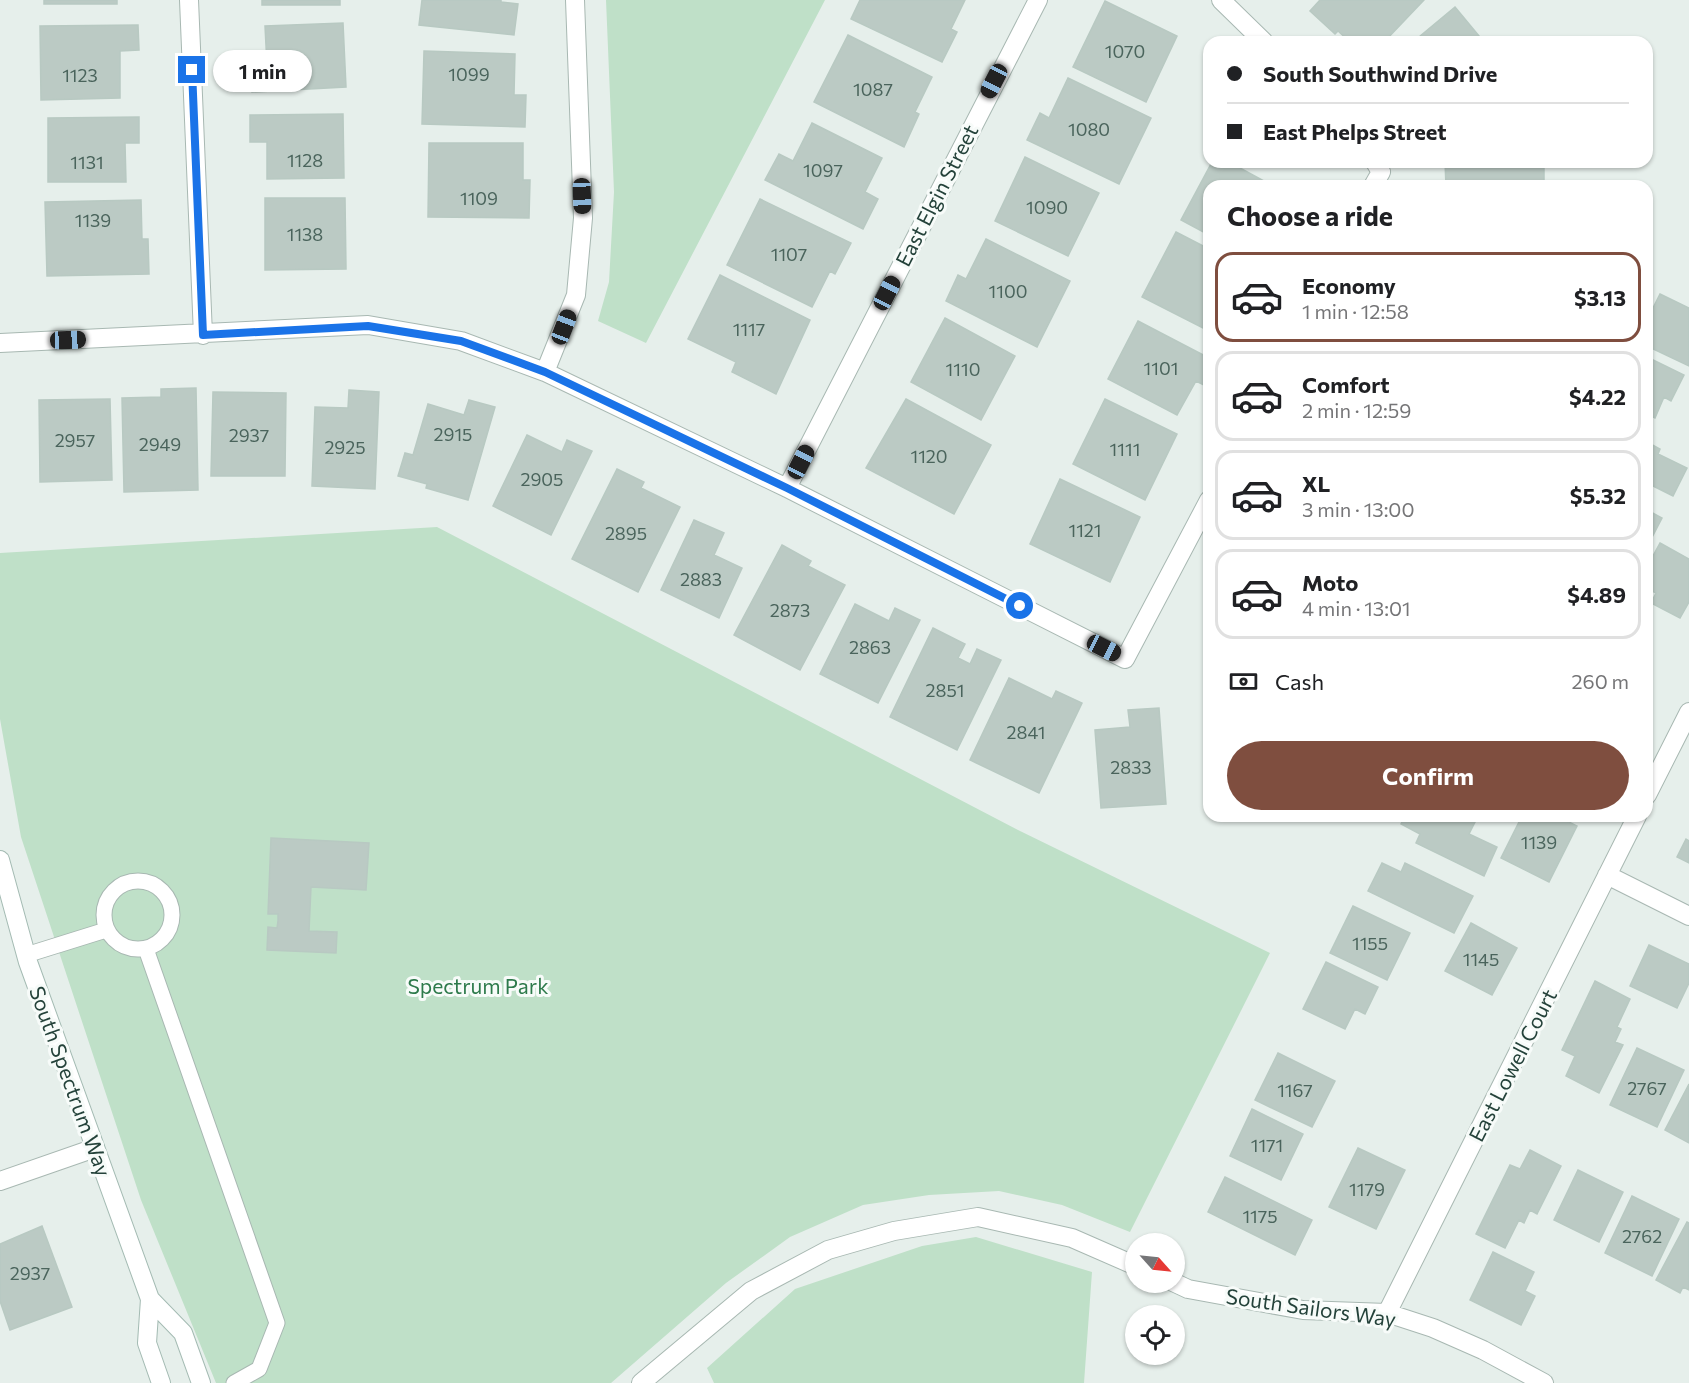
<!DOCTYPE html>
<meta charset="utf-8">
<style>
:root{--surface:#fff;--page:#f2f2f2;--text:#202124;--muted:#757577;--line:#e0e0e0;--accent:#7f4e3f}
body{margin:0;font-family:Commissioner,sans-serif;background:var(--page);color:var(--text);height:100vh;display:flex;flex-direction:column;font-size:22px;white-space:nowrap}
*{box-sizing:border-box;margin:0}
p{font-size:20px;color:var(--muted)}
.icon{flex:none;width:33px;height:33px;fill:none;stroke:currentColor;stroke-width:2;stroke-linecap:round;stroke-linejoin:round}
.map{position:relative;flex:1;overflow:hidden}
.sheet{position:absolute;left:1203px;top:180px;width:450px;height:642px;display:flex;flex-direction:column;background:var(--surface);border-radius:18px;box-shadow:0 2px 4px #0004}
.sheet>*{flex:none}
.guide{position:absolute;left:1203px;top:36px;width:450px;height:132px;border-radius:18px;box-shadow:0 2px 4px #0004;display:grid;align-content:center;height:132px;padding:0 24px;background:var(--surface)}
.needle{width:39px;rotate:117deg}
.buttons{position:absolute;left:1125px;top:1233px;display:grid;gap:12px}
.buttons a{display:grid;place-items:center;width:60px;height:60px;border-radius:50%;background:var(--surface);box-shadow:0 2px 4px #0004;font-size:30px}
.end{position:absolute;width:27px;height:27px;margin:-14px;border:8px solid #1a73e8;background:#fff;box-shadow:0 0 0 3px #fff}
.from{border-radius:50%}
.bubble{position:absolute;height:42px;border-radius:21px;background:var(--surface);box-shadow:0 2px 4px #0004;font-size:20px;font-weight:700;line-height:42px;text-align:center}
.car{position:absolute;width:18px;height:36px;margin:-18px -9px;border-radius:8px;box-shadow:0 0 4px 2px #0007;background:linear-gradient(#222 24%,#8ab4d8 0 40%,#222 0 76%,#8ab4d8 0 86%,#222 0)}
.guide b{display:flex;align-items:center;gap:21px;height:57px;font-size:22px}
.guide b+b{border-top:2px solid var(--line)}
.guide i{width:15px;height:15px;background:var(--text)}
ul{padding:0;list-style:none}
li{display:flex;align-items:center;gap:18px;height:90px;margin:0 12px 9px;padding:0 12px;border:3px solid var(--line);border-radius:18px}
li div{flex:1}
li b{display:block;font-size:22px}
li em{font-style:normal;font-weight:700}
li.current{border-color:var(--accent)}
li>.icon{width:54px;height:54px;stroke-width:1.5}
h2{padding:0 24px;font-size:27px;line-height:72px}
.pay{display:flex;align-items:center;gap:15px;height:66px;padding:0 24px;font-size:22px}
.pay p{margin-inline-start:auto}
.button{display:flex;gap:12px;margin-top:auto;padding:12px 24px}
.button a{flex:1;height:69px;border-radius:36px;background:var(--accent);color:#fff;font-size:24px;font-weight:700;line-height:69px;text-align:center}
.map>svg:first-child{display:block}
.green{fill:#bfe0c8}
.building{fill:#bbcac4;stroke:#b8c9c2;stroke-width:1.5}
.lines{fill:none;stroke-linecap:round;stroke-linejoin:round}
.lane-casing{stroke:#a8b8b2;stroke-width:17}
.street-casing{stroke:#a8b8b2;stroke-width:20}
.secondary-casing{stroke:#a4bbb3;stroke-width:20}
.lane{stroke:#fff;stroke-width:15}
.street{stroke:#fff;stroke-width:18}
.secondary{stroke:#fff;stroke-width:18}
.route{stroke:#1a73e8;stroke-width:8}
.labels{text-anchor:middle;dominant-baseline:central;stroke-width:6;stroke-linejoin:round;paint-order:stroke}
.number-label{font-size:18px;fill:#4a645c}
.street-label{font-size:21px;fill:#24423a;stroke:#f7fbf9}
.park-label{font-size:21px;fill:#2d7a4b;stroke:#f7fbf9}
</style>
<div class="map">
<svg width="1689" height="1383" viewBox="0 0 1689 1383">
<rect width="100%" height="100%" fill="#e6efeb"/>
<path class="green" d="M606,0H825L646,343L598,321L609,282L614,192Z
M437,527L1018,830L1270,953L1130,1232L1062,1205L999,1191L929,1195L863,1205L790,1237L726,1283L611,1383H216L141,1200L21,837L0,719V553Z
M976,1237L1092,1272L1084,1383H714L707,1368L795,1289L922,1246Z"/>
<path class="building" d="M44,0H117V4H44Z
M262,0H340V5H262Z
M422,0H501V2L518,4L514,35L419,25Z
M860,0H965L951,29L957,32L942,62L851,19Z
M1320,0H1424L1384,42H1350L1338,31L1335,34L1310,11Z
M1105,1L1177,36L1146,102L1073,67Z
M1455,7L1484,42H1413Z
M343,23L346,87L252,92L251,66L267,65L265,26Z
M138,25L139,50L120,51V98L41,100L40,26Z
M848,35L932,77L915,112L919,114L904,147L814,102Z
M424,51L515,54L514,95H526L525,127L422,124Z
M1068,78L1151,118L1119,184L1027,140L1040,113L1049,118Z
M343,114L344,178L267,179V142H250V115Z
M139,117V143H125L126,182H48V118Z
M812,123L882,158L865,192L878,199L863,229L765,180L779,154L793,161Z
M429,143H523V180H530L529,218L428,217Z
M1025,157L1099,193L1068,256L995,221Z
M1212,162H1229L1273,186H1209V235L1181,220Z
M1445,162H1544V186H1446Z
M265,198H345L346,269L265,270Z
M760,199L851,243L835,274L830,271L812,307L727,265Z
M141,200L142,239H148L149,274L47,276L45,202Z
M1176,232L1209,249V331L1142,297Z
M986,239L1070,281L1037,347L946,301L958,275L966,279Z
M720,275L810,320L776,394L732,372L736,362L688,339Z
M1660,294L1689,308V366L1647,346V320Z
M945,318L1015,356L981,420L911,382Z
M1138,321L1209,358L1208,387L1196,381L1177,415L1108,379Z
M1647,357L1684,375L1671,401L1664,397L1655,418L1647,414Z
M196,388L198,490L124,492L122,398L161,397V389Z
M349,390L379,392L375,489L312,486L315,407L348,408Z
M213,392L286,393L285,476H211Z
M110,399L112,480L40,482L39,400Z
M906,399L991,445L954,514L866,468Z
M1105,399L1177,434L1145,500L1073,464Z
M469,400L495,407L468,500L426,488L427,484L398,476L405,453L413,455L428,404L464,415Z
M527,435L562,452L567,440L592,451L551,535L493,506Z
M1647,442L1660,449L1658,454L1687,468L1673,496L1647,483Z
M617,469L644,482L641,488L680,507L638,592L572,559Z
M1060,479L1140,517L1110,582L1030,544Z
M1647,510L1662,518L1647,547Z
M694,520L724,533L714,555L742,568L719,618L661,590Z
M1660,543L1689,559V602L1680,618L1651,603L1656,593L1647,588V567Z
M782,545L811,561L808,566L845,585L800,670L734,635Z
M855,604L889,621L895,608L920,620L878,703L820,674Z
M933,628L965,644L958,658L970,664L977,649L1001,660L957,750L890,717Z
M1009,678L1052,699L1056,691L1082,703L1039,793L970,760Z
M1159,708L1166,804L1101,808L1095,730L1130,727L1128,710Z
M1405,816H1463L1475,822L1469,834L1497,847L1484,876L1416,843L1420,834L1401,824Z
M1522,816H1557L1577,826L1549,882L1501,858Z
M271,838L369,843L366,890L311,887L309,931L337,932L336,953L267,950L268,927L277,928L278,921V914H268Z
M1686,839L1689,841V863L1677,857Z
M1382,863L1401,872L1405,863L1473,896L1454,933L1368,891Z
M1353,906L1410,933L1387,980L1330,953Z
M1471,923L1517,948L1492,995L1445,971Z
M1649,945L1689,964V983L1677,1008L1630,986Z
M1326,962L1378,987L1365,1014L1355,1009L1345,1029L1303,1009Z
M1595,981L1630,999L1617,1027L1621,1029L1615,1042L1623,1045L1599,1093L1566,1076L1575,1056L1562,1050Z
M1637,1048L1684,1070L1657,1127L1610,1105Z
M1278,1053L1335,1081L1312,1127L1255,1100Z
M1689,1084V1143L1665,1130Z
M1252,1109L1303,1134L1281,1180L1230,1156Z
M1358,1148L1405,1170L1376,1229L1329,1207Z
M1530,1150L1561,1166L1537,1214L1530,1210L1524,1223L1519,1220L1505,1248L1476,1234L1510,1165L1520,1169Z
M1578,1170L1623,1192L1599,1242L1554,1220Z
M1225,1177L1312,1220L1295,1255L1208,1212Z
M1632,1196L1679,1219L1652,1276L1605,1253Z
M1687,1222L1689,1223V1290L1683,1287L1680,1293L1656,1280Z
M42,1226L72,1307L10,1330L0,1301V1244Z
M1493,1252L1534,1272L1525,1291L1535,1296L1521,1325L1470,1300Z"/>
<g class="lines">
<g class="lane-casing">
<path id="lane" d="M104 915a34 34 0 1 1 68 0a34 34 0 1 1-68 0Z
M146,949L277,1323L259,1369L234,1383
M26,955L106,930"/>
</g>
<g class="street-casing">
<path id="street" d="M189,0L203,335
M1221,0L1264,42
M1373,186L1381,172L1375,162
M0,343L368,325L461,341L545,372L787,488L1125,659L1209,500
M545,372L576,295L583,218L575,0
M787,488L1038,0
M1647,795L1689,712
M1607,875L1689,916
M0,1181L95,1148
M1173,1282L1188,1289L1303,1310L1387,1313L1433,1328L1483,1350L1544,1383
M1387,1313L1637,816
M641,1383L751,1291L828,1250L894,1231L978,1217L1072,1238L1136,1266"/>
</g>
<g class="secondary-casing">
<path id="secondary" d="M0,860L28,962L150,1299L183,1333L201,1383
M150,1299L147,1343L161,1383"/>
</g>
<use href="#lane" class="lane"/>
<use href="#street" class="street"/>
<use href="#secondary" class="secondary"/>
</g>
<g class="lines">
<path class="route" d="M192,70L203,335L368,326L461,341L545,372L787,488L1020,606"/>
</g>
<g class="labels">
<g class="number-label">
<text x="1125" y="51">1070</text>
<text x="469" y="74">1099</text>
<text x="80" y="75">1123</text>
<text x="873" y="89">1087</text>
<text x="1089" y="129">1080</text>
<text x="305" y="160">1128</text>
<text x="87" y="162">1131</text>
<text x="823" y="170">1097</text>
<text x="479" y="198">1109</text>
<text x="1047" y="207">1090</text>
<text x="93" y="220">1139</text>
<text x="305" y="234">1138</text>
<text x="789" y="254">1107</text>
<text x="1008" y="291">1100</text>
<text x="749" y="329">1117</text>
<text x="1161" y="368">1101</text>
<text x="963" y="369">1110</text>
<text x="453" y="434">2915</text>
<text x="249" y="435">2937</text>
<text x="75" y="440">2957</text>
<text x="160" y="444">2949</text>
<text x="345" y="447">2925</text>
<text x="1125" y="449">1111</text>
<text x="929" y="456">1120</text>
<text x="542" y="479">2905</text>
<text x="1085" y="530">1121</text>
<text x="626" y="533">2895</text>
<text x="701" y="579">2883</text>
<text x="790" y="610">2873</text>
<text x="870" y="647">2863</text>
<text x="945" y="690">2851</text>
<text x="1026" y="732">2841</text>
<text x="1131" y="767">2833</text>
<text x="1539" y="842">1139</text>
<text x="1370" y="943">1155</text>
<text x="1481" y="959">1145</text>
<text x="1647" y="1088">2767</text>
<text x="1295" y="1090">1167</text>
<text x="1267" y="1145">1171</text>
<text x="1367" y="1189">1179</text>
<text x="1260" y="1216">1175</text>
<text x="1642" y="1236">2762</text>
<text x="30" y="1273">2937</text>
</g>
<g class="street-label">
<text transform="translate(936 195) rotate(-63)">East Elgin Street</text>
<text transform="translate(1512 1065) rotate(-63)">East Lowell Court</text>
<text transform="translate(71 1081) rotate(70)">South Spectrum Way</text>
<text transform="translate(1311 1307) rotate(8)">South Sailors Way</text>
</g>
<g class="park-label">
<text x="478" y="985">Spectrum Park</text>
</g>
</g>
</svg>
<div class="buttons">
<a><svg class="needle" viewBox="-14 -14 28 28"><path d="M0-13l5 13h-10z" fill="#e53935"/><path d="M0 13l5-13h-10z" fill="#757577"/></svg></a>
<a><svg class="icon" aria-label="locate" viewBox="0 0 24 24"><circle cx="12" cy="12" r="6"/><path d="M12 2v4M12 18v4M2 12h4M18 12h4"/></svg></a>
</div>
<i class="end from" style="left:1020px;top:606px"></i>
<i class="end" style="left:192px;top:70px"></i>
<div class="bubble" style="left:213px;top:50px;width:99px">1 min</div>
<i class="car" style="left:994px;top:81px;rotate:207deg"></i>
<i class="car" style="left:582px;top:196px;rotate:178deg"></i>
<i class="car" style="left:887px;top:293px;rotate:27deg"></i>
<i class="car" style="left:564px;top:327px;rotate:21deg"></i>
<i class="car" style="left:68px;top:340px;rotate:88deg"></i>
<i class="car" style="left:801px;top:462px;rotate:27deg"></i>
<i class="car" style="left:1104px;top:648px;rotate:117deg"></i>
<div class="guide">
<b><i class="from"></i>South Southwind Drive</b>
<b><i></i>East Phelps Street</b>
</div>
<section class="sheet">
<h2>Choose a ride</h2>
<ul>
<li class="current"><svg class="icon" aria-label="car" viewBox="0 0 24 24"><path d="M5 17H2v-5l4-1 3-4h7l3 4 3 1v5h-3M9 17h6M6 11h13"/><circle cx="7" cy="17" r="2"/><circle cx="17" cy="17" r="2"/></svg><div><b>Economy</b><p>1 min · 12:58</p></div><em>$3.13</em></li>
<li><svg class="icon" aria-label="car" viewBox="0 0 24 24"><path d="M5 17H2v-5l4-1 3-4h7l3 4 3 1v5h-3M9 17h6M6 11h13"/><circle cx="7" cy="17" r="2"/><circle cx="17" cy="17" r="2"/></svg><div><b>Comfort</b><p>2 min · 12:59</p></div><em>$4.22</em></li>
<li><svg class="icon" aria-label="car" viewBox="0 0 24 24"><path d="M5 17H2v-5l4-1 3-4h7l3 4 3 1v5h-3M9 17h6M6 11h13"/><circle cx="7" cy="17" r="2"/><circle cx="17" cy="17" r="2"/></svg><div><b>XL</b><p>3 min · 13:00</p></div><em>$5.32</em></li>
<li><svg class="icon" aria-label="car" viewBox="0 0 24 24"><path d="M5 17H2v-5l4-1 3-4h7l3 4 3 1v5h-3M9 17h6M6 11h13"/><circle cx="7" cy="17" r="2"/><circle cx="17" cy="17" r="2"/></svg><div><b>Moto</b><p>4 min · 13:01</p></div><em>$4.89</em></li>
</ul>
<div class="pay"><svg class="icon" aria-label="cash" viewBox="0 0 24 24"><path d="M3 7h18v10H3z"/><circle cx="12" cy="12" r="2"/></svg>Cash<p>260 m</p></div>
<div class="button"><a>Confirm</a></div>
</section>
</div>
